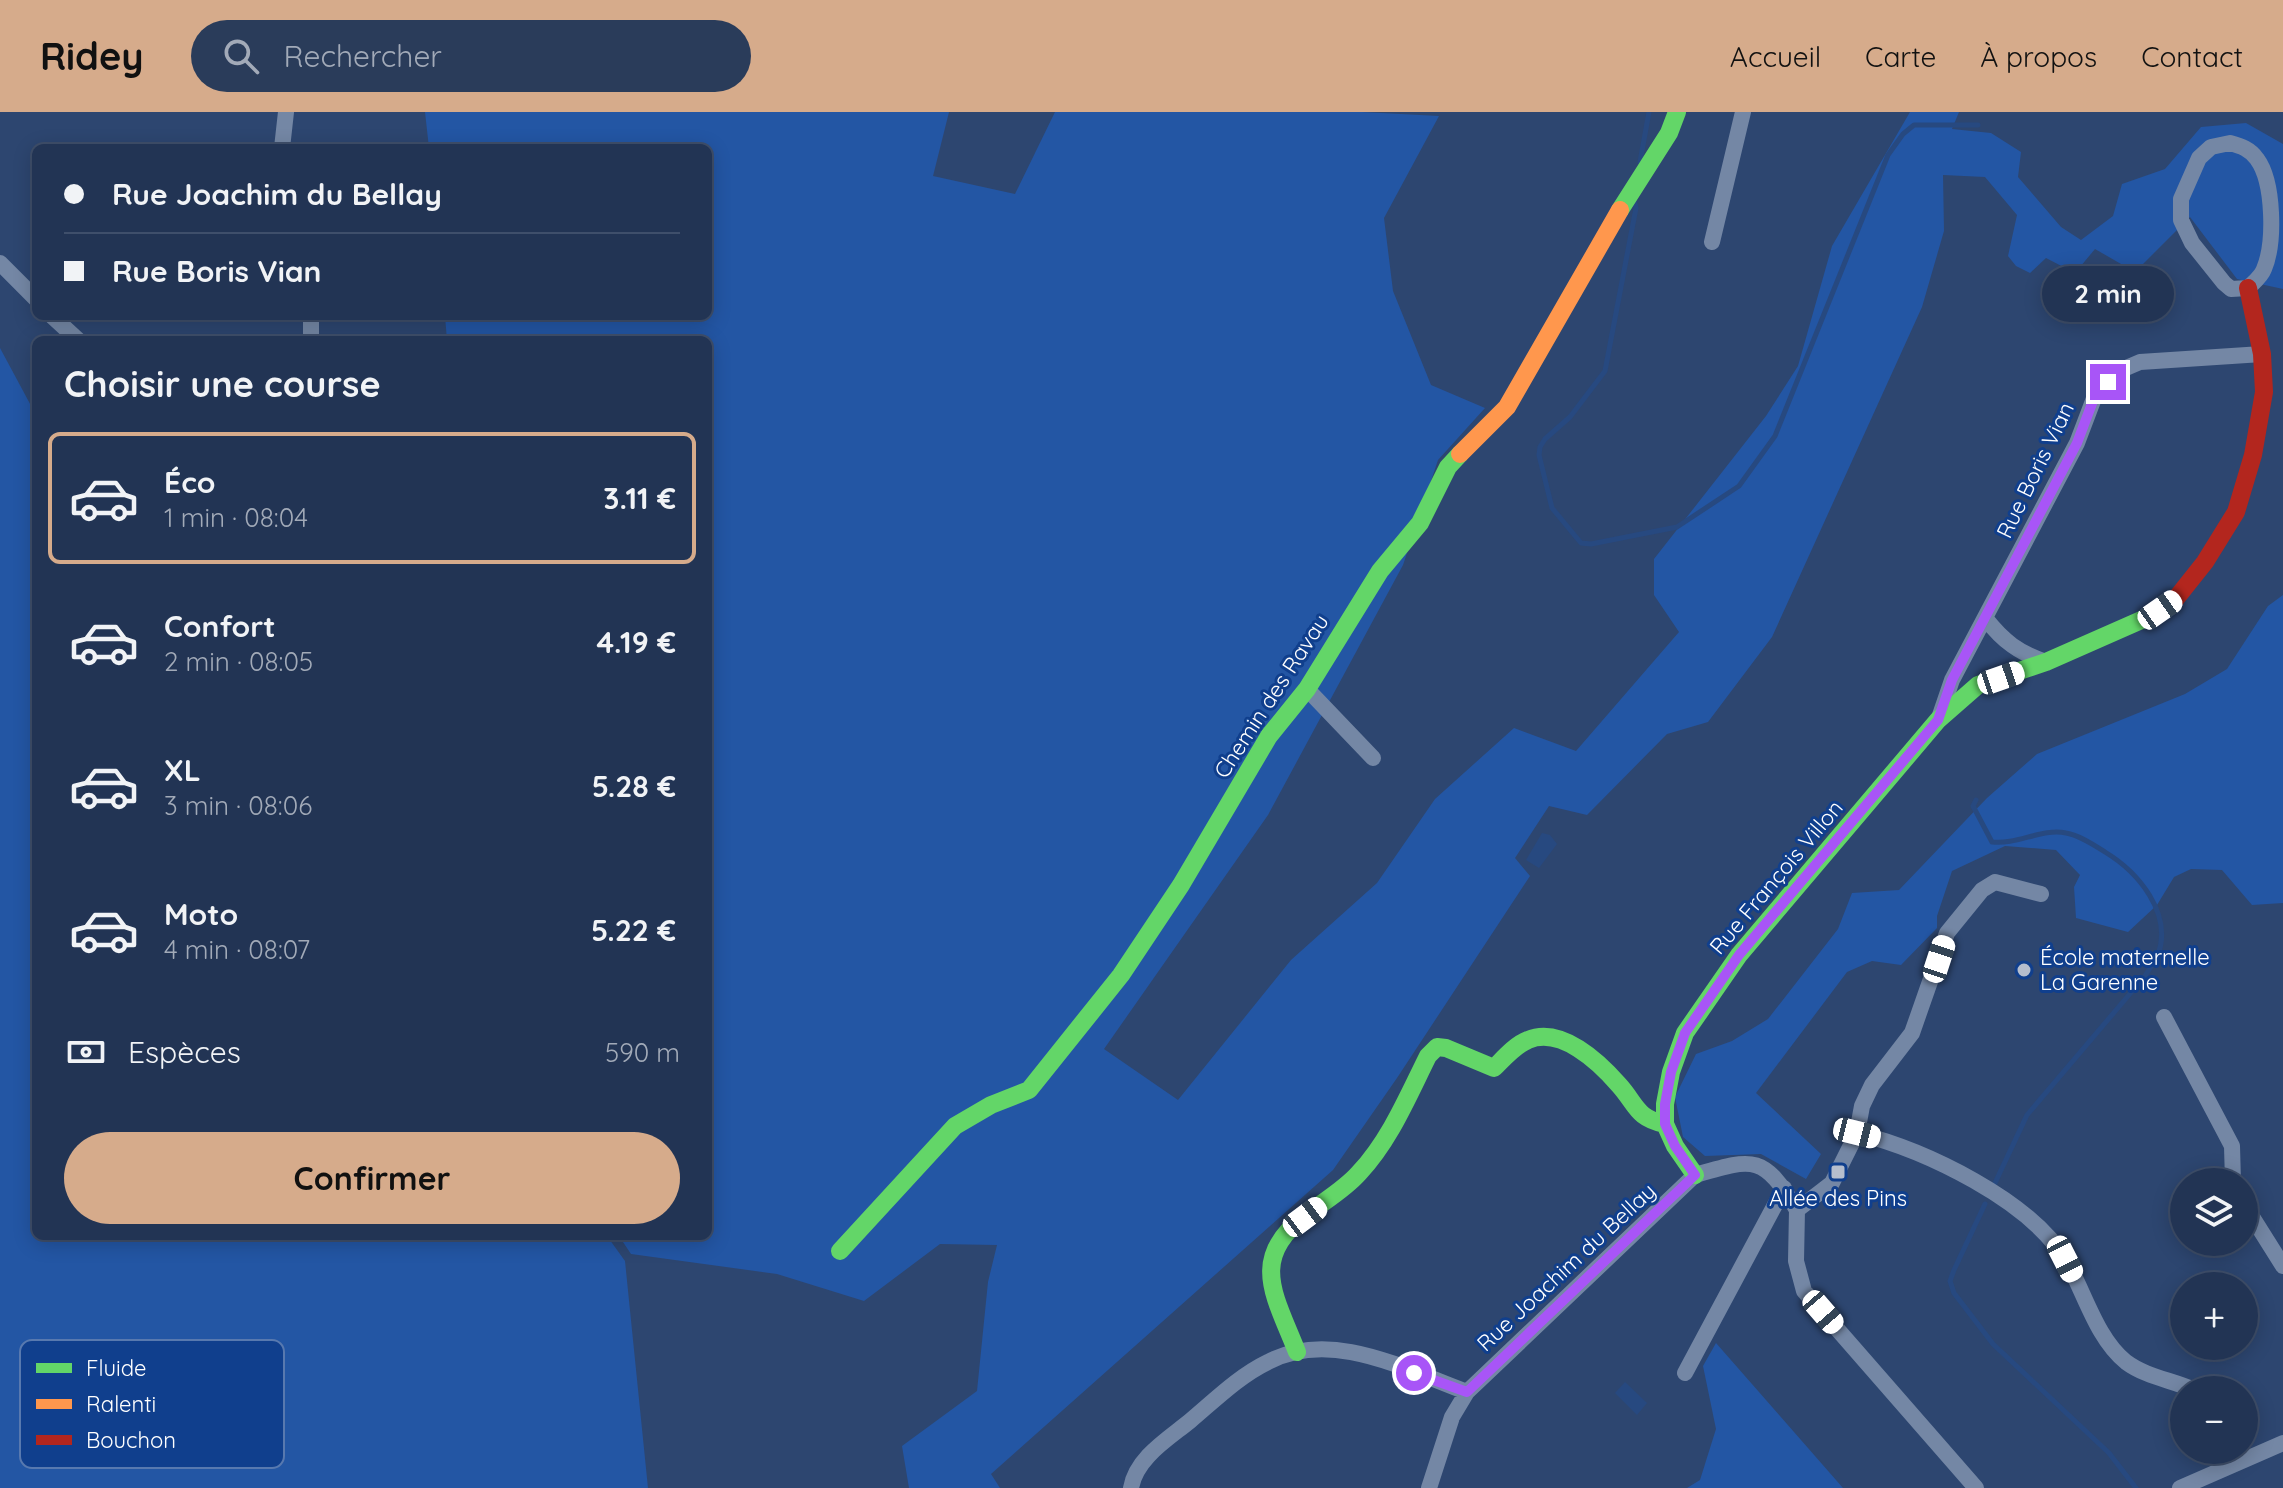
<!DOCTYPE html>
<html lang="fr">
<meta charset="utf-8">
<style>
:root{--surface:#223454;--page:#2a3c5a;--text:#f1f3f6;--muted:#a2aab8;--line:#3f4f6b;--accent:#d6ab8b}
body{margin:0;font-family:Quicksand,sans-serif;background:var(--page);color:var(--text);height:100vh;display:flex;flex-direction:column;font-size:30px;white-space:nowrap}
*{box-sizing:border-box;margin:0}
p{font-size:26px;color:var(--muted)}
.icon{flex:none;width:44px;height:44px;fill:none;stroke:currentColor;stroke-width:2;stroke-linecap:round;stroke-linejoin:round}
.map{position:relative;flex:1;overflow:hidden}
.side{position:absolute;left:32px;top:224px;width:680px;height:904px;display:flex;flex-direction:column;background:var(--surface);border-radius:12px;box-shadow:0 4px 20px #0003,0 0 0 2px var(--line)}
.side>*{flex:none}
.hud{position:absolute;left:32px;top:32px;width:680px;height:176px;border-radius:12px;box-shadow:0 4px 20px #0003,0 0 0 2px var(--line);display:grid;align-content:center;height:176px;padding:0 32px;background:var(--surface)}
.fabs{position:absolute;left:2170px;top:1056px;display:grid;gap:16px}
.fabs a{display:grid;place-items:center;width:88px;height:88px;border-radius:50%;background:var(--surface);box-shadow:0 4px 20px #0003,0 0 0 2px var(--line);font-size:40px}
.end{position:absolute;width:36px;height:36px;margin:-18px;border:10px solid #a855f7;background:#fff;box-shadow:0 0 0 4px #fff}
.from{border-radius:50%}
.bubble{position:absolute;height:56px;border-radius:28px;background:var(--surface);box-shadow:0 4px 20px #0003,0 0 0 2px var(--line);font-size:26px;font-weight:700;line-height:56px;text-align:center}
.car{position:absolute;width:24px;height:48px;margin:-24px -12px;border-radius:10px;box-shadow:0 0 6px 2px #0007;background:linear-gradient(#fff 24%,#345 0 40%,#fff 0 76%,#345 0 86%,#fff 0)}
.hud b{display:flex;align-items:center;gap:28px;height:76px;font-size:30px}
.hud b+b{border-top:2px solid var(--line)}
.hud i{width:20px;height:20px;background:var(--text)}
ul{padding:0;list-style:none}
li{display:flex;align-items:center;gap:24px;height:132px;margin:0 16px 12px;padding:0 16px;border:4px solid transparent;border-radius:12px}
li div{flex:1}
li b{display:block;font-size:30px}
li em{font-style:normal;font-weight:700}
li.current{border-color:var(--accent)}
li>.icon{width:72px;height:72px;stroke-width:1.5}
h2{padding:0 32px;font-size:36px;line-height:96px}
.pay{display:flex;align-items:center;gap:20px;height:88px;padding:0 32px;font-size:30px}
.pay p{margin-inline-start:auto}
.primary-button{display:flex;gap:16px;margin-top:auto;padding:16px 32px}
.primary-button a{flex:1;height:92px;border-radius:48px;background:var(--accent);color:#111;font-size:32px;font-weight:700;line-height:92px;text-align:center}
header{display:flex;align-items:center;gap:48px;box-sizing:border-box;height:112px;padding:0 40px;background:var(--accent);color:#111}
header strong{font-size:38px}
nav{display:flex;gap:44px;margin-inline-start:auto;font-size:28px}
.search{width:560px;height:72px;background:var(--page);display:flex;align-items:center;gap:20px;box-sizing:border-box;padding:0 28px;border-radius:44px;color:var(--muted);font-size:30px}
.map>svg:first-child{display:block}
.green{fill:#2356a4}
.water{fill:#274980}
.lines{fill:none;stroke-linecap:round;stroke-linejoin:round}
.stream{stroke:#274980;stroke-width:5}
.street{stroke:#7487a5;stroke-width:16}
.fast{stroke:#63d668;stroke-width:18}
.slow{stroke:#ff974d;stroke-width:18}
.jam{stroke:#b3261e;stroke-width:18}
.route{stroke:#a855f7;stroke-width:10}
.poi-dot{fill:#b6becd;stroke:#103f8d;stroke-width:3}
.labels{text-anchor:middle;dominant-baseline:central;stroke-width:6;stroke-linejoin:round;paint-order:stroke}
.street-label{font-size:22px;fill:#fff;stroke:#103f8d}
.poi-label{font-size:22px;fill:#fff;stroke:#103f8d;text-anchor:start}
.key{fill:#103f8d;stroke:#5879af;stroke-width:2}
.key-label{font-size:22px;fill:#fff}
</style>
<header>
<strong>Ridey</strong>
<div class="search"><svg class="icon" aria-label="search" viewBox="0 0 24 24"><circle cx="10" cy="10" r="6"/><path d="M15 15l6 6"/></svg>Rechercher</div>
<nav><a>Accueil</a><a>Carte</a><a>À propos</a><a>Contact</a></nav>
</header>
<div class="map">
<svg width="2283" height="1376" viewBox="0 0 2283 1376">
<rect width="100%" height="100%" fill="#2d4670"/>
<path class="green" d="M425,0H949L933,64L1015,82L1055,0H1362L1439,4L1384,106L1393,179L1431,273L1485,296L1438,348L1403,453L1268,703L1104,937L1178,988L1291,848L1377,771L1435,687L1514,616L1576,639L1679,520L1654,483V447L1766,304L1798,254L1832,134L1910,0H1959L1952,17L1991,21L2021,40L2018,65L2061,115L2081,128L2113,104L2122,72L2165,57L2201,15L2246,11L2283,32V177L2237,167L2190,105L2135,160L2095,137L2075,161L2046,146L2030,161L2016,154L2008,144L2017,103L1985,65L1943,63L1944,119L1922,195L1772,525L1708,610L1667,622L1587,703L1549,694L1515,746L1530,764L1397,966L1333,1058L991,1362L1000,1376H909L902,1334L977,1279L988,1170L997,1133L940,1132L864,1189L777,1162L631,1142L619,1124H708V228H447L445,204H708V36H429Z
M0,236L36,303V1124H607L625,1149L648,1376H0Z
M2283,483V791L2252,793L2222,758L2191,757L2174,765L2157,793L2128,820L2076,806L2074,775L2080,763L2056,738L2005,734L1952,759L1937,804V816L1901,853L1872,849L1847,860L1756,981L1821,1042L1806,1067L1761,1042L1705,1044L1683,1025L1675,985L1696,942L1732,929L1768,907L1838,817L1852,781L1899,778L1987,686L2037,642L2185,582L2227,557L2268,494Z
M1716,1231L1843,1376H1687L1700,1368L1716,1317L1703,1254Z"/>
<path class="water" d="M1542,721L1550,723L1557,732L1539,756L1526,748Z
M1625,1270L1647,1291L1637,1303L1615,1281Z"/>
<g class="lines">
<path class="stream" d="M1640,50L1649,0
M1634,89L1636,96L1605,259L1570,305L1545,327L1540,335L1539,343L1552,396L1581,431L1591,432L1677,415L1739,374L1775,324L1888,43L1903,22L1914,13H1978
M1976,688L1973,694L1992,730C2017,733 2042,716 2066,721C2079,723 2094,733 2105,740C2138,760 2173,801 2158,843C2155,850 2149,857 2145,864L2027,1003L1995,1071
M1985,1092L1954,1158L1950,1169L1954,1181L1993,1232L2109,1341L2136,1376"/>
<path class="street" d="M2230,31C2241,34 2250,37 2257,47C2274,70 2275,131 2264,157C2261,165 2254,170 2248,176L2231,177L2224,171L2192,131L2181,108V87L2199,46L2211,35Z
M282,36L286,0
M1712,130L1743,0
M0,151L36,187
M52,204L78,228
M311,204V228
M1986,507C2003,529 2019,541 2046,550
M1307,577L1373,646
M1939,606L1952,568L2077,331L2096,281L2119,259L2140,250L2262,242
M2164,905L2232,1034L2233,1070
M1857,1021C1925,1038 2031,1088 2067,1150C2085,1182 2097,1227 2126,1250C2146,1265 2172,1268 2194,1278
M2244,1092L2283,1154
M1797,1098L1832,1071L1857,1021L1862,994L1872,973L1912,921L1947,821L1982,778L1995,770L2041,782
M1797,1098L1796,1149L1804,1179L1976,1376
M1685,1261L1784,1076
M1131,1376C1136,1346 1168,1327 1190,1309C1215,1288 1239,1264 1268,1250C1332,1216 1406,1258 1467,1280
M1429,1376L1452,1305L1467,1280L1695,1063C1754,1046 1763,1042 1797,1098
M2180,1376L2283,1331"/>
<path class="fast" d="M1620,98L1669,21L1677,0
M1695,1063L1675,1034L1665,1012V992L1671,960L1685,921L1739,843L1938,608L1978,573L2046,550L2155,502
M840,1139L955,1014L991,993L1029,978L1121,863L1181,773L1269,624L1307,577L1380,459L1420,411L1448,355L1460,342
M1297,1240C1275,1184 1248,1146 1306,1103C1324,1089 1344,1078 1359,1061C1390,1028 1408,984 1428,944L1437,935L1446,936L1494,956C1504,946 1515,933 1528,928C1561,914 1599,950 1619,973C1637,993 1636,1006 1665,1012"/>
<path class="slow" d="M1460,342L1507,295L1620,98"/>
<path class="jam" d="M2155,502L2174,489L2205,450L2236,400L2253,343L2264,280L2262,242L2248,176"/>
</g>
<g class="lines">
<path class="route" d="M1414,1261L1467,1280L1695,1063L1675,1034L1665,1012V992L1671,960L1685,921L1739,843L1938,608L1952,568L2077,331L2096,281L2108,270"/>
</g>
<g class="poi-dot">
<circle cx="2024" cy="858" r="8"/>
<rect x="1830" y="1052" width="16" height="16" rx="4"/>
</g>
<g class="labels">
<g class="street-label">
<text transform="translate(2035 358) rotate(-64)">Rue Boris Vian</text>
<text transform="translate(1271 584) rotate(-57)">Chemin des Ravau</text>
<text transform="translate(1776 765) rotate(-50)">Rue François Villon</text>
<text transform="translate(1566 1155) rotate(-43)">Rue Joachim du Bellay</text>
</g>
<g class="poi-label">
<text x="2040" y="845">École maternelle<tspan x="2040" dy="25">La Garenne</tspan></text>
<text x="1838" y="1086" text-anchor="middle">Allée des Pins</text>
</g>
</g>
<rect x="20" y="1228" width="264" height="128" rx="12" class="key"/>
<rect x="36" y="1251" width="36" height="10" fill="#63d668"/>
<rect x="36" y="1287" width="36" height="10" fill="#ff974d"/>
<rect x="36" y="1323" width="36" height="10" fill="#b3261e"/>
<g class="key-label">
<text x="86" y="1264">Fluide</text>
<text x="86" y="1300">Ralenti</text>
<text x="86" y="1336">Bouchon</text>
</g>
</svg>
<div class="fabs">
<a><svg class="icon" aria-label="layers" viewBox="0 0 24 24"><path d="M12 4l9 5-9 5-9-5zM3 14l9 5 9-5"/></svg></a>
<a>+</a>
<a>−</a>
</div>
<i class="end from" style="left:1414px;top:1261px"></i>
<i class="end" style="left:2108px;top:270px"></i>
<div class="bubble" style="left:2042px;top:154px;width:132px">2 min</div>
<i class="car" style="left:2160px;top:498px;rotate:55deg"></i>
<i class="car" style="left:2001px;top:566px;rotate:71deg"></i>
<i class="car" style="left:1939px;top:847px;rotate:18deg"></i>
<i class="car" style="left:1857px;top:1021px;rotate:104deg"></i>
<i class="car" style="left:1305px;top:1105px;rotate:53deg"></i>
<i class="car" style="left:2065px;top:1147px;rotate:153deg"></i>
<i class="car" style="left:1823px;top:1200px;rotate:139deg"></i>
<div class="hud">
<b><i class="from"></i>Rue Joachim du Bellay</b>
<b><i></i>Rue Boris Vian</b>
</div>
<section class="side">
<h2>Choisir une course</h2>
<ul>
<li class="current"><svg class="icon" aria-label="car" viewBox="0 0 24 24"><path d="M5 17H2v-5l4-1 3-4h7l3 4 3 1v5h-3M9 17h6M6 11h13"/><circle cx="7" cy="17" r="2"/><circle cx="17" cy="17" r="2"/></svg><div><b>Éco</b><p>1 min · 08:04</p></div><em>3.11 €</em></li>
<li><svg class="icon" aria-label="car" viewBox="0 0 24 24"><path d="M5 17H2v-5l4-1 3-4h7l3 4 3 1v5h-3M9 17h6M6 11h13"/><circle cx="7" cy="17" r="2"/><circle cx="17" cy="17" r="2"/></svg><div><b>Confort</b><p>2 min · 08:05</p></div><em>4.19 €</em></li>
<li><svg class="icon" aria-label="car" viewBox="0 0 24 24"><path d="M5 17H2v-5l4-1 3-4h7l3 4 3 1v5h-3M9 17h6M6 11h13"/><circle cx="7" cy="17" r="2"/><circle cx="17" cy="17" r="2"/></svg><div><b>XL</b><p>3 min · 08:06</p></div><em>5.28 €</em></li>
<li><svg class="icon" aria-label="car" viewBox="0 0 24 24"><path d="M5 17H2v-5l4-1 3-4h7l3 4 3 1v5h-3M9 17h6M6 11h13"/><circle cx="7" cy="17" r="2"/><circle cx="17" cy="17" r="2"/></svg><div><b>Moto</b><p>4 min · 08:07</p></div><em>5.22 €</em></li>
</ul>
<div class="pay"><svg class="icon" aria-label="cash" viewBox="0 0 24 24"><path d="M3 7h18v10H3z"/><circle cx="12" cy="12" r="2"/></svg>Espèces<p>590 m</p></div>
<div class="primary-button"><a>Confirmer</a></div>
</section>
</div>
